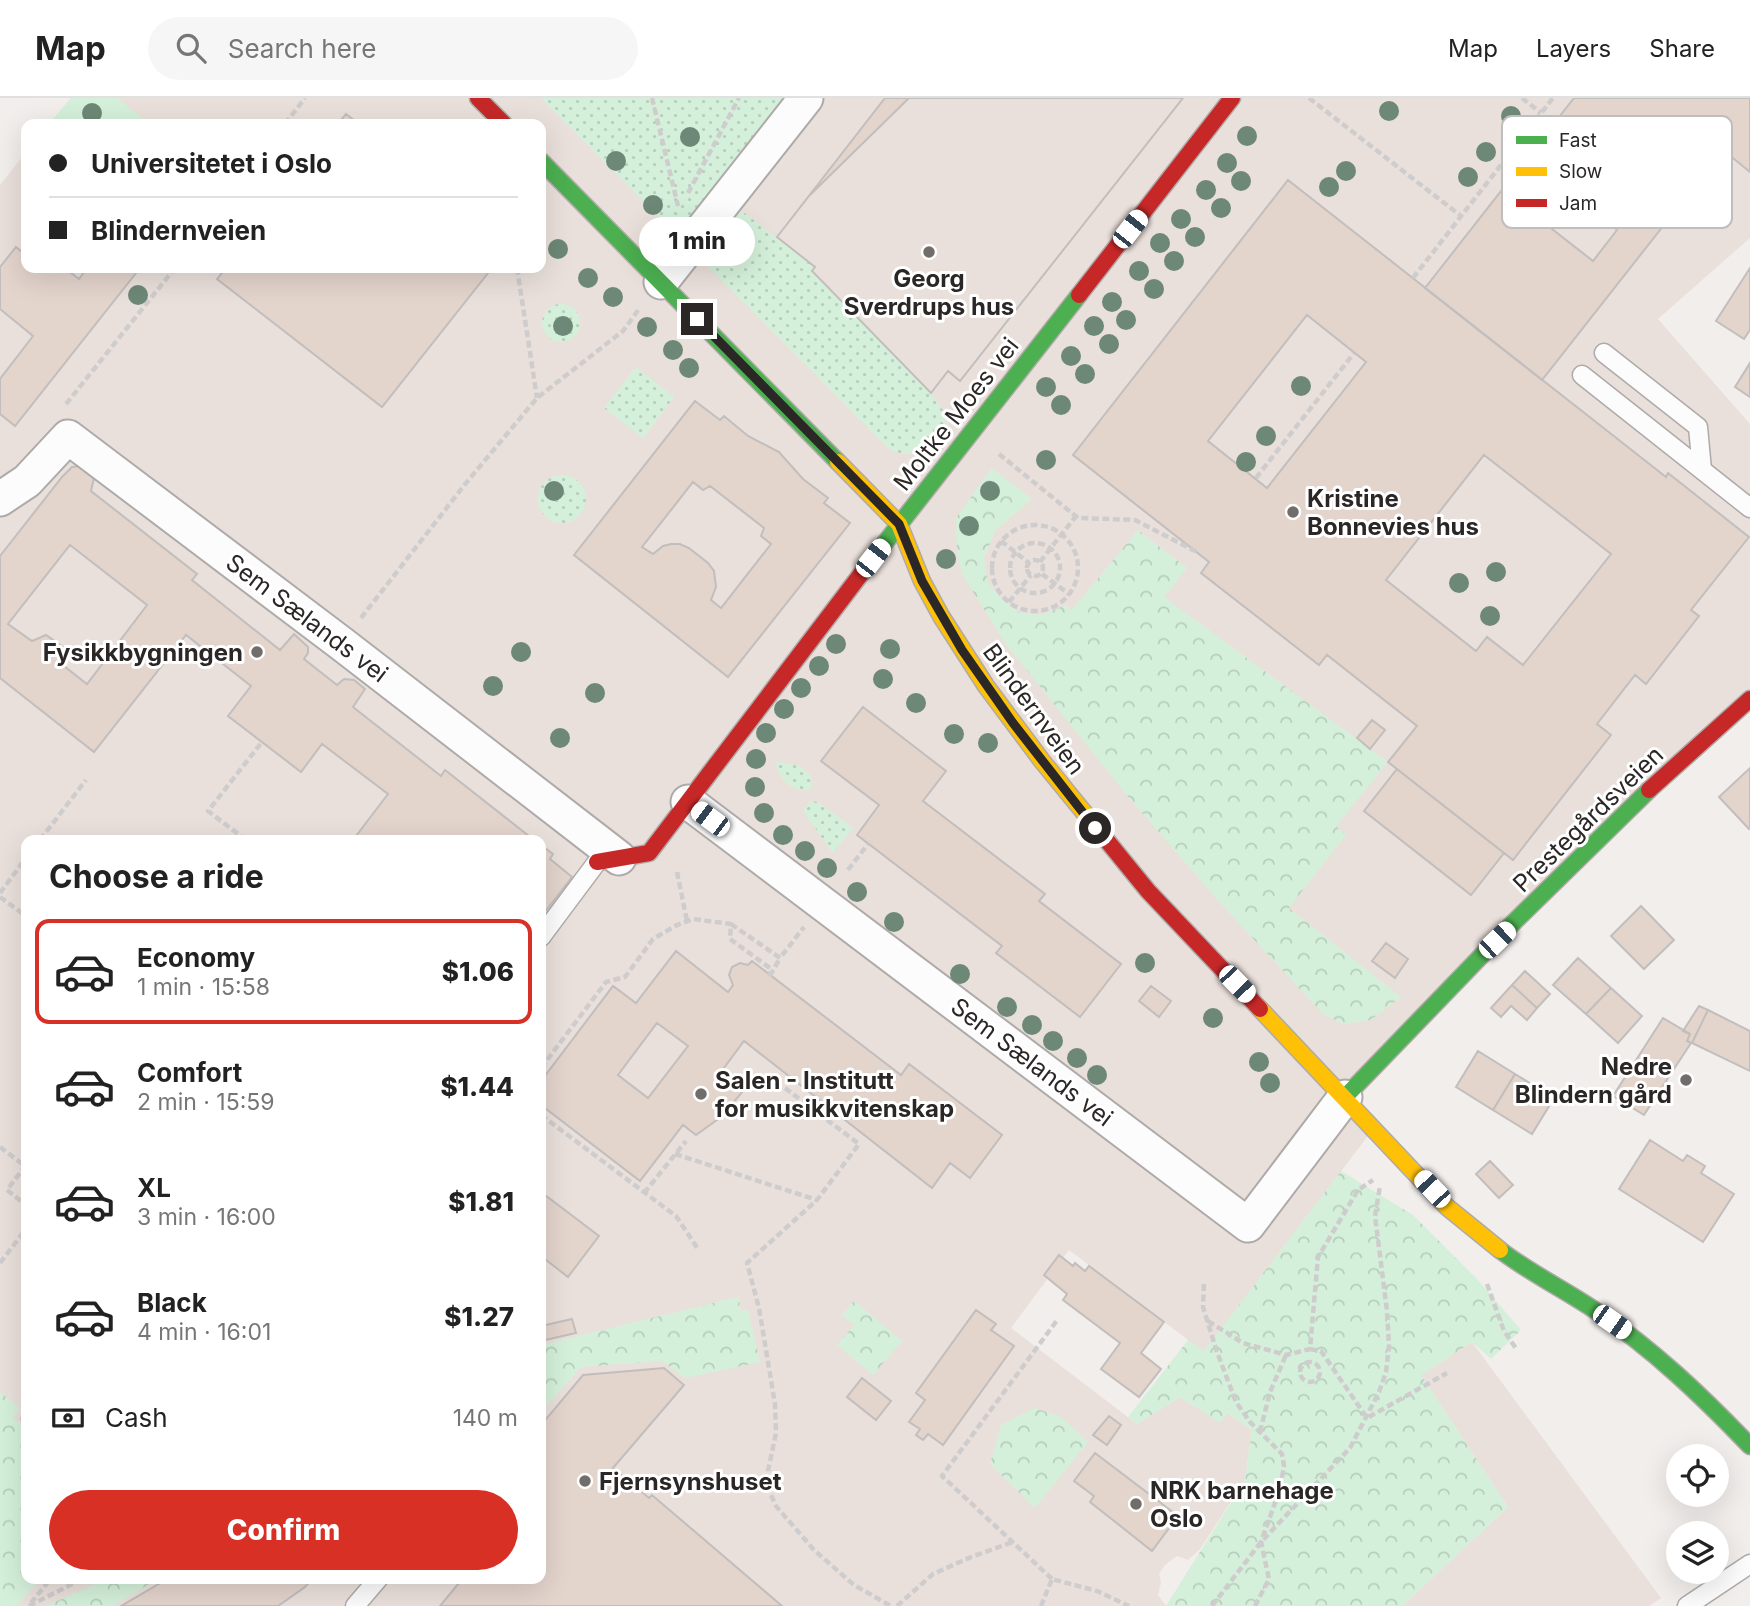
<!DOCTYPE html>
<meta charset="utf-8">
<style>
:root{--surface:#fff;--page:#f6f6f6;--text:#222;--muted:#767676;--line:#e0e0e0;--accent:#d93025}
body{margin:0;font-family:Inter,sans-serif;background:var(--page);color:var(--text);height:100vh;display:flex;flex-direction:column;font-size:26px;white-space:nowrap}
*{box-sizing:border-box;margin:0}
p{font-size:23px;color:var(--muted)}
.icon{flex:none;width:38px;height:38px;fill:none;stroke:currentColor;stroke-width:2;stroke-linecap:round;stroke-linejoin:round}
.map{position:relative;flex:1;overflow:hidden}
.side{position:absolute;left:21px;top:737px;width:525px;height:749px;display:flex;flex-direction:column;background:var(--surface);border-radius:14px;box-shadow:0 7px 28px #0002}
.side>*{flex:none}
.top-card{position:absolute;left:21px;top:21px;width:525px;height:154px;border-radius:14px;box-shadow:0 7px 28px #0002;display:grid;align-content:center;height:154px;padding:0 28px;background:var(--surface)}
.fabs{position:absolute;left:1666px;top:1346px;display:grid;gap:14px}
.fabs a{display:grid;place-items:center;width:63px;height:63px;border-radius:50%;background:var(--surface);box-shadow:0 7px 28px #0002;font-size:35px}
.end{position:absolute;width:32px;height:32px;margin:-16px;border:9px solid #2a2726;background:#fff;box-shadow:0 0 0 4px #fff}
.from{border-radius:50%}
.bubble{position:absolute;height:49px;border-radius:24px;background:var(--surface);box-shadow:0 7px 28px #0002;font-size:23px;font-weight:800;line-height:49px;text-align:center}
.car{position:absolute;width:21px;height:42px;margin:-21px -10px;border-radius:9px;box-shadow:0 0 5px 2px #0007;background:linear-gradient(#fff 24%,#345 0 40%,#fff 0 76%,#345 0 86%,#fff 0)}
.top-card b{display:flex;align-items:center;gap:24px;height:66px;font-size:26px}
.top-card b+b{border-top:2px solid var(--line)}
.top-card i{width:18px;height:18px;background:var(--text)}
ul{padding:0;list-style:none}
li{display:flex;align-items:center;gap:21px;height:105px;margin:0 14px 10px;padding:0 14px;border:4px solid transparent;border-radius:14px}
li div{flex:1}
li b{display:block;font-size:26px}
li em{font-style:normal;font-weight:800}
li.selected{border-color:var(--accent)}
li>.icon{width:63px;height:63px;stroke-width:1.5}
h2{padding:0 28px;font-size:32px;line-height:84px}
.pay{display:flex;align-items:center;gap:18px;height:77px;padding:0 28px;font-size:26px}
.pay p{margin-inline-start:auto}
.button{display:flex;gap:14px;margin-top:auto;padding:14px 28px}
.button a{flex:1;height:80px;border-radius:42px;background:var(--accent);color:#fff;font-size:28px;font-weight:800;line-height:80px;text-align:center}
header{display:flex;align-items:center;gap:42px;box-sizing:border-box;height:98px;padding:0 35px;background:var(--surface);border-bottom:2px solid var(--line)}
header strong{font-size:33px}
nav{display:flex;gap:38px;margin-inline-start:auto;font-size:24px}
.search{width:490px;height:63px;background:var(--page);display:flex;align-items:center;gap:18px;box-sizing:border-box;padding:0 24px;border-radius:38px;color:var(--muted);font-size:26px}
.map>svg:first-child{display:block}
.built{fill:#eae0db;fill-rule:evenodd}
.grass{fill:url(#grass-dots)}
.forest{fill:url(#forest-crowns)}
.garden{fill:#d4f0da}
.building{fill:#e3d4cc;stroke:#c1bebd;stroke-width:2;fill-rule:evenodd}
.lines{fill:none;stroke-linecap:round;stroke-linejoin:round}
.lane-casing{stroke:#aeaaa9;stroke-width:21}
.street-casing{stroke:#aeaaa9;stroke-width:37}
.fast-casing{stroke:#aeaaa9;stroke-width:19}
.slow-casing{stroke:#aeaaa9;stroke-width:19}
.jam-casing{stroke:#aeaaa9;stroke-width:19}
.path{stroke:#cecccc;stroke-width:4.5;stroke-dasharray:7 3.5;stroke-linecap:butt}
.lane{stroke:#fdfcfc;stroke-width:18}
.street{stroke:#fdfcfc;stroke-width:33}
.fast{stroke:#4caf50;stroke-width:16}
.slow{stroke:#ffc107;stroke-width:16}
.jam{stroke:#c62828;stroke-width:16}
.tree{fill:#6d8877}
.route{stroke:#2a2726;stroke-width:9}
.poi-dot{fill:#706d6b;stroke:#fff;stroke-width:2.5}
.labels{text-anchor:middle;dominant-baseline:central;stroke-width:6;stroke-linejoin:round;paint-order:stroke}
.poi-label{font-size:24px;font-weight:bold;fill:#2a2726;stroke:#fff;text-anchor:start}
.street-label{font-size:24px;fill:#2a2726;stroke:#fff}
.key{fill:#fff;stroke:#bfbebe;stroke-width:2}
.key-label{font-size:19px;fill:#2a2726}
</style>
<header>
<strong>Map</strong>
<div class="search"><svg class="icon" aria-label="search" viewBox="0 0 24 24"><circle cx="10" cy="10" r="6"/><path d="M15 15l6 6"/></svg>Search here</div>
<nav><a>Map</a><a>Layers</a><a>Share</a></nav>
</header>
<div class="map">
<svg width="1750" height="1508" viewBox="0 0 1750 1508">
<defs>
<pattern id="grass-dots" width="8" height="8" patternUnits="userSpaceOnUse" patternTransform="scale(1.75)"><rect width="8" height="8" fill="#d4f0da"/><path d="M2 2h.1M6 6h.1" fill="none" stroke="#b6cebb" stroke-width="1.8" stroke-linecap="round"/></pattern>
<pattern id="forest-crowns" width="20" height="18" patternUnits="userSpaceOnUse" patternTransform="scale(1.75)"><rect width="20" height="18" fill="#d4f0da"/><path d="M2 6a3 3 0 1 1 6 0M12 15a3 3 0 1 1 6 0" fill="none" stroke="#b6cebb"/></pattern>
</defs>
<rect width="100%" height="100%" fill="#f2eeec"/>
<path class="built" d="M71,0H1750V140L1658,221L1750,326V601L1345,999L1374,1030L1204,1254L1069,1152L1011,1230L1137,1326L1180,1299L1220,1324L1228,1315L1252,1332L1245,1382L1200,1451L1188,1462L1177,1458L1165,1467L1159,1476L1161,1485L1158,1497L1166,1508H0V87L26,54V170H541V26H49ZM26,742H541V1480H26Z
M1472,1244L1661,1500L1649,1508H1402L1508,1409L1420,1277Z"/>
<path class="grass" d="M541,0H792L717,94L815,169L812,173L931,295L949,321C930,344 922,366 889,351Z
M542 225a19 19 0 1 1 38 0a19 19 0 1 1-38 0Z
M636,269L674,299L643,340L604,310Z
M538 401a24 24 0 1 1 48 0a24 24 0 1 1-48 0Z
M775,663L800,668L811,678V692C789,693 781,683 775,663Z
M810,703L818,704L853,730L833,755L803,713Z"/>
<path class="forest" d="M992,370L1032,401L995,433L984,461L988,485L1002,501L1018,514L1040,517L1066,507L1071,513L1138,432L1187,470L1164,499L1388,664L1336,728L1346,737L1289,810L1401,899L1371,922L1344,926L1323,916L1222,807L1125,695L1005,545L962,476L957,454L956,420Z
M1341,1073L1413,1117L1476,1180L1521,1232L1491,1261L1472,1244L1421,1277L1508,1409L1402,1508H1166L1245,1382L1252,1332L1228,1315L1220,1325L1180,1299L1137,1326L1128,1319L1188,1242L1204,1253Z
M738,1199L741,1213L748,1212L760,1264L685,1280L662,1263L581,1269L541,1314V1247Z
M854,1203L902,1243L873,1277L837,1247L854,1227L842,1217Z
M0,1294L20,1310L13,1320L26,1330V1480L39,1481L17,1508H0Z
M1035,1310L1061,1319L1088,1344L1035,1410L990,1366L1001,1327Z
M107,1481H158L112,1508H46Z"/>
<path class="garden" d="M71,0H117L149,26H49Z"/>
<path class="building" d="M885,0H1183L960,283L948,273L931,295L812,173L815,169L777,139Z
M909,0H1183L960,283L948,273L931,295L812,173L815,169L777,139L809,98Z
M1574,0H1750V74L1723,52L1542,282L1425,190ZM1553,82L1617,132L1593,163L1529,113Z
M346,16L359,26H338Z
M1288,82L1666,379L1668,375L1749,439L1691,512L1699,518L1646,586L1635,577L1597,626L1611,637L1513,762L1388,664L1417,628L1327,557L1319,567L1201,475L1209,464L1073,357ZM1307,217L1366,264L1267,390L1208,343ZM1484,357L1611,456L1523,567L1487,539L1476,553L1386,482Z
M16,149L26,157V170H65L79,181L87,170H140L15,328L0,316V281L33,238L0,211V169Z
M226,170H492L382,309L217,181Z
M1750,170V232L1744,241L1716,223Z
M1750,265V299L1735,289Z
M695,303L720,322L724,318L748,338L779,354L803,381L828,400L824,405L850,425L728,579L574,457ZM693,384L703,392L710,388L764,430L761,438L771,446L721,510L711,502L716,489L714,473L708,465L689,450L680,446H671L663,448L653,456L642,449Z
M80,368L94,380L91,393L197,476L192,482L280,552L294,536L308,549V555L304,561L337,587L344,581L354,582L365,591L353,609L441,678L445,672L534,742H353L388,696L322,646L301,674L228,618L251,588L186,537L94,654L0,580V458L62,379L72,369ZM70,447L147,507L87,586L64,568L67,552L46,537L32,543L8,526Z
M863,609L946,673L923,703L1045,796L1039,803L1121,866L1080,919L996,855L1002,848L857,737L879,707L821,663Z
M1372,622L1385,632L1370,651L1357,640Z
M1750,670V730L1749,731L1719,699Z
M1397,671L1504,755L1471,797L1364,713Z
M541,747L553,756L550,761L572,779L541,819Z
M1641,808L1674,842L1644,871L1611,838Z
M1386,845L1408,861L1395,880L1372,863Z
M676,853L728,894L733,887L729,877L732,869L740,865L748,867L752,863L901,977L909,966L1002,1037L970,1080L950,1065L932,1090L744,943L721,974L744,992L721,1019L696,1037L683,1027L640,1083L541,1007V983L613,888L636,905ZM657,925L688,948L648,1000L618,977Z
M1578,860L1611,890L1586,916L1553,887Z
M1525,873L1550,896L1537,910L1512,887Z
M1512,887L1537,910L1527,922L1511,908L1501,919L1491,910Z
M1151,888L1171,903L1159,919L1139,903Z
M1611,890L1642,918L1618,945L1586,916Z
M1699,908L1708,912L1692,945L1687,943L1690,936L1683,933Z
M1708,912L1750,933V973L1692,945Z
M1663,920L1690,936L1687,943L1691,945L1644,1017L1613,998Z
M1478,953L1515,976L1493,1012L1456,989Z
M1515,976L1554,1000L1532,1036L1493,1012Z
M1650,1042L1683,1063L1687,1057L1705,1068L1701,1075L1734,1096L1703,1144L1619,1091Z
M1490,1063L1513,1087L1499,1100L1476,1076Z
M541,1094L599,1138L568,1179L541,1158Z
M1059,1157L1073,1168L1075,1165L1085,1173L1089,1168L1164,1224L1141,1255L1161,1271L1139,1299L1101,1271L1120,1245L1063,1202L1067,1196L1044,1177Z
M976,1212L996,1226L991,1232L1014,1248L943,1347L928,1336L923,1342L916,1337L920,1331L909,1324L925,1302L916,1295Z
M572,1221L576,1235L541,1243V1228Z
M664,1270L684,1287L613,1370L649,1400L652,1397L782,1508H440L463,1480H541V1327L583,1277Z
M862,1280L891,1303L876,1322L847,1299Z
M1109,1318L1121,1327L1107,1347L1093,1337Z
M1095,1355L1178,1418L1152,1453L1090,1404L1094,1398L1074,1383Z
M169,1480H313L305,1489L278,1508H121Z"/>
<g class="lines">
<g class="lane-casing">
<path id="lane" d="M1604,255L1698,329L1702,372
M1582,277L1750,410
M541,839L597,764
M355,1508L379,1480
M1687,1508L1750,1466"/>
</g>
<g class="street-casing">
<path id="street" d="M661,184L806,0
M0,401L27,383L68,339L342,546L619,760
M688,704L1248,1127L1345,999"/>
</g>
<g class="fast-casing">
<path id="fast" d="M541,63L838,364
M877,455L1079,197
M1345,999L1513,825L1649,692
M1500,1152C1530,1175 1565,1192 1596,1213C1653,1251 1703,1299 1750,1348"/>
</g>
<g class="slow-casing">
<path id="slow" d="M838,364L899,426L922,483L941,518L986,588L1042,663L1091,723
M1260,911L1447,1109L1500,1152"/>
</g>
<g class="jam-casing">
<path id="jam" d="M478,0L504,26
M1079,197L1232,0
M1649,692L1750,601
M1091,723L1148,793L1260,911
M597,764L649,755L877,455"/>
</g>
<path class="path" d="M652,0L678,108
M1309,0L1461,118
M1522,0L1541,15
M285,26L305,0
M688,95L739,0
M517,170L537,300
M1413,180L1553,0
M66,306L175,170
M999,356L1078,420L1135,422L1197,454
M1256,380L1354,255
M992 470a43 43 0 1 1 86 0a43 43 0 1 1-86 0Z
M1001,443L1029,465
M1010 470a25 25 0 1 1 50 0a25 25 0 1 1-50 0Z
M1027 470a8 8 0 1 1 16 0a8 8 0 1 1-16 0Z
M1040,464L1076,418
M1042,476L1069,496
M1009,504L1031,477
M361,520L466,385L537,300L623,233L639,211
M40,742L86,682
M246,742L208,713L262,644
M848,772L868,746
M677,774L687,823
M0,795L26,760
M0,799L26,818
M731,826L780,860L804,829
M770,878L780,860
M541,970L606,884L625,879L653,841L677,827L693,821L731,826L730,841L770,870V878
M785,990L859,1046L817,1102L747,1165L759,1210L775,1306L776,1335L768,1373V1390L776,1408L814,1452L854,1487L891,1508
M541,1017L676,1118L698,1151
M0,1049L25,1068
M675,1056L817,1102
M26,1067L7,1092L26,1107
M644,1095L686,1043
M0,1165L26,1131
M1204,1186L1203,1209L1217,1254L1236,1304L1250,1324L1282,1356L1284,1368L1280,1391L1261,1444L1269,1481L1255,1508
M1487,1186L1504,1233L1517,1252
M1208,1223L1243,1245L1286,1257L1310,1251L1318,1159L1358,1092L1373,1082
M1310,1251L1321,1253L1367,1320L1447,1275
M1300 1274a10 10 0 1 1 20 0a10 10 0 1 1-20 0Z
M26,1316L22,1321L26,1325
M1260,1334L1270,1294L1286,1257
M1052,1481L942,1378L1058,1221
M31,1505L51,1480
M29,1508L84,1480
M897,1508L933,1476L971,1459L1013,1444
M1041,1508L1052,1481L1097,1493L1129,1508
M1212,1508L1261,1444L1350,1350L1379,1294L1386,1274L1389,1248L1387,1213L1375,1118L1380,1088"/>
<use href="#lane" class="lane"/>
<use href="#street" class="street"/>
<use href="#fast" class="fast"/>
<use href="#slow" class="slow"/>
<use href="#jam" class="jam"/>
</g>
<g class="tree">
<circle cx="1389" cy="13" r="10"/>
<circle cx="92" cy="15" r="10"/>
<circle cx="1511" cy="18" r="10"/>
<circle cx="1247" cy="38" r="10"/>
<circle cx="690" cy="39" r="10"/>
<circle cx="1486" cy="54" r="10"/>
<circle cx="616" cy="63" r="10"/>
<circle cx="1227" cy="65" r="10"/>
<circle cx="1346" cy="73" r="10"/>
<circle cx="1468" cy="79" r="10"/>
<circle cx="1241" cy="83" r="10"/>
<circle cx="1329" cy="89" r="10"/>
<circle cx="1206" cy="92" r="10"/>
<circle cx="653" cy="107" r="10"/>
<circle cx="1221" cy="110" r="10"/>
<circle cx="1181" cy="121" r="10"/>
<circle cx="1195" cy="139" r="10"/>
<circle cx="1160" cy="145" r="10"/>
<circle cx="558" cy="151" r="10"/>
<circle cx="1174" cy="163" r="10"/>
<circle cx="1139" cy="173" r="10"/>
<circle cx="588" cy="180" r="10"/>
<circle cx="1154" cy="191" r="10"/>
<circle cx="138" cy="197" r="10"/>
<circle cx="613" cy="199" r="10"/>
<circle cx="1112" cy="204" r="10"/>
<circle cx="1126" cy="222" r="10"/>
<circle cx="563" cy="228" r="10"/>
<circle cx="1094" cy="228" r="10"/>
<circle cx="647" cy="229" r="10"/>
<circle cx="1109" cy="246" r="10"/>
<circle cx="673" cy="252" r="10"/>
<circle cx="1071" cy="258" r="10"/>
<circle cx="689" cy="270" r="10"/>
<circle cx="1085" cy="276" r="10"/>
<circle cx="1301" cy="288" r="10"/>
<circle cx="1046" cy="289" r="10"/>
<circle cx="1061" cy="307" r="10"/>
<circle cx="1266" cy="338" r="10"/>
<circle cx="1046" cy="362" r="10"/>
<circle cx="1246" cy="364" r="10"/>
<circle cx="554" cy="393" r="10"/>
<circle cx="990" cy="393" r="10"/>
<circle cx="969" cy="428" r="10"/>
<circle cx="946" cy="461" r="10"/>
<circle cx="1496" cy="474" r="10"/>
<circle cx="1459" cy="485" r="10"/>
<circle cx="1490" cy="518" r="10"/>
<circle cx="836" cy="546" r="10"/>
<circle cx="890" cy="551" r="10"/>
<circle cx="521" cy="554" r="10"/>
<circle cx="819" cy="568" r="10"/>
<circle cx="883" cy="581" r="10"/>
<circle cx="493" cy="588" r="10"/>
<circle cx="801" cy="590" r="10"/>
<circle cx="595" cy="595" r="10"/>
<circle cx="916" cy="605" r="10"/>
<circle cx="784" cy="611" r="10"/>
<circle cx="766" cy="635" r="10"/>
<circle cx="954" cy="636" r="10"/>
<circle cx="560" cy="640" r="10"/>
<circle cx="988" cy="645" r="10"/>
<circle cx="756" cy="661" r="10"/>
<circle cx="755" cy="689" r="10"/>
<circle cx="764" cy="715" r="10"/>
<circle cx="783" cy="737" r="10"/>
<circle cx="805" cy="753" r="10"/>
<circle cx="827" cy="770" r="10"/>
<circle cx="857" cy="794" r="10"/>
<circle cx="894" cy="824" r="10"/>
<circle cx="1145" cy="865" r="10"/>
<circle cx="960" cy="876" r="10"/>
<circle cx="1007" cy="909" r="10"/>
<circle cx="1213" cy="920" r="10"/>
<circle cx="1032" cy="927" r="10"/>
<circle cx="1053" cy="943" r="10"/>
<circle cx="1077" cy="960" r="10"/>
<circle cx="1259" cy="964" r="10"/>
<circle cx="1097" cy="977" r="10"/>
<circle cx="1270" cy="985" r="10"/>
</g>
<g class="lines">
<path class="route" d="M697,221L899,426L922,483L962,552L1013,625L1095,730"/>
</g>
<g class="poi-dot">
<circle cx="929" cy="154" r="7"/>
<circle cx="1293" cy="414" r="7"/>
<circle cx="257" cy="554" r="7"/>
<circle cx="1686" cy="982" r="7"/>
<circle cx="701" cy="996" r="7"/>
<circle cx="585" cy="1383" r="7"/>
<circle cx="1136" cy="1406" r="7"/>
</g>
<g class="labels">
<g class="poi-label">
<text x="929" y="180" text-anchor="middle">Georg<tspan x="929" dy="28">Sverdrups hus</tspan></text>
<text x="1307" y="400">Kristine<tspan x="1307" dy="28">Bonnevies hus</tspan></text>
<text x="243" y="554" text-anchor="end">Fysikkbygningen</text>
<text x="1672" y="968" text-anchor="end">Nedre<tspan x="1672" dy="28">Blindern gård</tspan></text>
<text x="715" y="982">Salen - Institutt<tspan x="715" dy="28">for musikkvitenskap</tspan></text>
<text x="599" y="1383">Fjernsynshuset</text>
<text x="1150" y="1392">NRK barnehage<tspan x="1150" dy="28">Oslo</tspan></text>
</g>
<g class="street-label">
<text transform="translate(956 316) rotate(-52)">Moltke Moes vei</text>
<text transform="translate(307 520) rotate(37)">Sem Sælands vei</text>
<text transform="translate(1034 611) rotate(54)">Blindernveien</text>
<text transform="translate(1588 721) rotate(-44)">Prestegårdsveien</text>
<text transform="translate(1032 964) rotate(37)">Sem Sælands vei</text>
</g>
</g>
<rect x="1502" y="18" width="230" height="112" rx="10" class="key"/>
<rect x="1516" y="38" width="31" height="8" fill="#4caf50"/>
<rect x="1516" y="69" width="31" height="9" fill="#ffc107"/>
<rect x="1516" y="101" width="31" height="8" fill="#c62828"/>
<g class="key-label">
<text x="1559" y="49">Fast</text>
<text x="1559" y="80">Slow</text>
<text x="1559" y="112">Jam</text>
</g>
</svg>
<div class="fabs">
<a><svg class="icon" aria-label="locate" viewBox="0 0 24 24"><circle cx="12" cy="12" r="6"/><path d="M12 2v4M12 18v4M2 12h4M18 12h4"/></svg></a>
<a><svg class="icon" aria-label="layers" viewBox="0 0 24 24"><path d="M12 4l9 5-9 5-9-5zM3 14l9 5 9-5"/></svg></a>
</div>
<i class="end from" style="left:1095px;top:730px"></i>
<i class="end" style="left:697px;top:221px"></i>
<div class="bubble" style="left:639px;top:119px;width:116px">1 min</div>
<i class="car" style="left:1130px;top:131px;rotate:38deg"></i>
<i class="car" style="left:873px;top:460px;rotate:38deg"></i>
<i class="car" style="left:710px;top:721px;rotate:307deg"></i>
<i class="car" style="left:1497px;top:842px;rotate:46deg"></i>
<i class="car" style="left:1237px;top:886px;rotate:136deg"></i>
<i class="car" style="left:1432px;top:1091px;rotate:317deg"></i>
<i class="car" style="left:1612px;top:1224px;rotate:125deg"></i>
<div class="top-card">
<b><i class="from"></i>Universitetet i Oslo</b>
<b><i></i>Blindernveien</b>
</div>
<section class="side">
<h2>Choose a ride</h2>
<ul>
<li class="selected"><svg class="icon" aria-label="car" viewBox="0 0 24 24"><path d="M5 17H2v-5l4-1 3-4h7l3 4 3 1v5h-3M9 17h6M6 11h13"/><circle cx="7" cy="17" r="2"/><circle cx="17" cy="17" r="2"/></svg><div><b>Economy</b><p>1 min · 15:58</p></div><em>$1.06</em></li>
<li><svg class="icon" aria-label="car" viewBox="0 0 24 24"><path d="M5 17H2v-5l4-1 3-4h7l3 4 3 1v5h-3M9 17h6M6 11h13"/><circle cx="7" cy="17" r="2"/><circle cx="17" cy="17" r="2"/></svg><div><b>Comfort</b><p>2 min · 15:59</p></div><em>$1.44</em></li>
<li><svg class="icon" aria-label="car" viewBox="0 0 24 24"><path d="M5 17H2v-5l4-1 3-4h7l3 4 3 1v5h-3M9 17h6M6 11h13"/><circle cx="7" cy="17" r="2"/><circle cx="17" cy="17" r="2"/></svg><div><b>XL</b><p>3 min · 16:00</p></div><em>$1.81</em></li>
<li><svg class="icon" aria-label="car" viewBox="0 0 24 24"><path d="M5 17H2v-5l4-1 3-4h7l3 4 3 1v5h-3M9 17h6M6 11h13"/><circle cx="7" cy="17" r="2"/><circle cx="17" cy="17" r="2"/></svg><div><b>Black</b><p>4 min · 16:01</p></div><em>$1.27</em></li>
</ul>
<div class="pay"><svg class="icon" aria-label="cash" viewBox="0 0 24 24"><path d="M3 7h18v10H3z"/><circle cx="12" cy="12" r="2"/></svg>Cash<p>140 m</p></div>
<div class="button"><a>Confirm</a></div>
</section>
</div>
